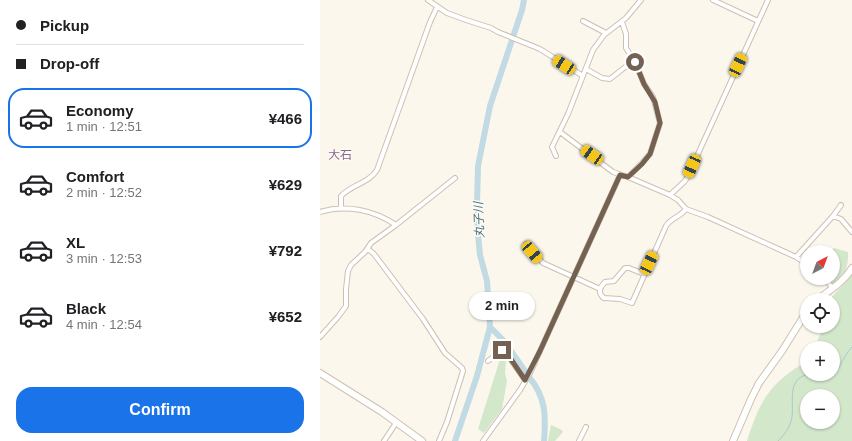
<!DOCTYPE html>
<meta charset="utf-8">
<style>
:root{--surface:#fff;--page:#f2f2f2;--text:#202124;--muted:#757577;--line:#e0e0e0;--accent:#1a73e8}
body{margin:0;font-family:Arial,"Noto Sans JP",sans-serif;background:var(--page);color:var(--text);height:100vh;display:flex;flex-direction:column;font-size:15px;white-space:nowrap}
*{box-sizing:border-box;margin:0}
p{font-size:13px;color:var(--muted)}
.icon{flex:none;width:22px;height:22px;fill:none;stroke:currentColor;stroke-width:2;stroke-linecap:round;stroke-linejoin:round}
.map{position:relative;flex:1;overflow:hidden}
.drawer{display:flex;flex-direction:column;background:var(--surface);width:320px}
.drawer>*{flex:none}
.hud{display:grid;align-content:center;height:88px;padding:0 16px;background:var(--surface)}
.needle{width:26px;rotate:41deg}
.buttons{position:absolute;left:480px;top:245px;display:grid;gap:8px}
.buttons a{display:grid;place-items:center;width:40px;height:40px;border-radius:50%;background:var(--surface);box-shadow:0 1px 3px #0004;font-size:20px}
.end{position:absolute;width:18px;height:18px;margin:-9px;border:5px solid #746151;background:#fff;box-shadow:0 0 0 2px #fff}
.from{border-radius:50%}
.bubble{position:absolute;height:28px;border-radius:14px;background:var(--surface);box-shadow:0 1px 3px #0004;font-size:13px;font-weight:600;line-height:28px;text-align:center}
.car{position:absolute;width:12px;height:24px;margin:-12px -6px;border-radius:5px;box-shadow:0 0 3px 1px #0007;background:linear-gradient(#f5c518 24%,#345 0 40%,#f5c518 0 76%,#345 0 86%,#f5c518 0)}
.hud b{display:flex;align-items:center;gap:14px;height:38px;font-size:15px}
.hud b+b{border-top:1px solid var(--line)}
.hud i{width:10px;height:10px;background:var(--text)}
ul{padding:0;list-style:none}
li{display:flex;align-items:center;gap:12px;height:60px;margin:0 8px 6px;padding:0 8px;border:2px solid transparent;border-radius:16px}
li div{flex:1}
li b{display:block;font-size:15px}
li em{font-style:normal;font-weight:600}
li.current{border-color:var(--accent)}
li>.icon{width:36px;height:36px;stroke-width:1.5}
.action{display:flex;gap:8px;margin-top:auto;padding:8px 16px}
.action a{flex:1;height:46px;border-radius:16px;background:var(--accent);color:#fff;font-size:16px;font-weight:600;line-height:46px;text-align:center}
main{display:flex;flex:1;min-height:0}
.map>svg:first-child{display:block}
.green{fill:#d3e7cb;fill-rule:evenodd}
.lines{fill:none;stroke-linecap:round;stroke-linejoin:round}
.stream{stroke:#a9c8d3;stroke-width:1}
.river{stroke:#c2dae3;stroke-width:6}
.street-casing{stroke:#ccc0b3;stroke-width:6}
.secondary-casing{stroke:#cec1b0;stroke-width:8}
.street{stroke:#fff;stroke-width:4}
.secondary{stroke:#fff;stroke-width:6}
.route{stroke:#746151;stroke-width:5}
.labels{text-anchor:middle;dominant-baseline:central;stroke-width:3;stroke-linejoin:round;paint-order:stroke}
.neighbourhood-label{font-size:12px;fill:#87698f;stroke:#fdfaf2}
.water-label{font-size:12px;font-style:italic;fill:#4c7484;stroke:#fdfaf2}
</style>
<main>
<section class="drawer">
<div class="hud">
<b><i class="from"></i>Pickup</b>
<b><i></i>Drop-off</b>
</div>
<ul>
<li class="current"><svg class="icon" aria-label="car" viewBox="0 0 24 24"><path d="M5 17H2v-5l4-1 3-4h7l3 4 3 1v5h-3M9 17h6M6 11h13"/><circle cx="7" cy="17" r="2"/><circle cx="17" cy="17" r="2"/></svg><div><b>Economy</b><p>1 min · 12:51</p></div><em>¥466</em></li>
<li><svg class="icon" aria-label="car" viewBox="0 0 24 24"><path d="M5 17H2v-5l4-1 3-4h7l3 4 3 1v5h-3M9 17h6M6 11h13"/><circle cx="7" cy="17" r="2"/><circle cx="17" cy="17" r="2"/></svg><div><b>Comfort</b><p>2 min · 12:52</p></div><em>¥629</em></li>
<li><svg class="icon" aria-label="car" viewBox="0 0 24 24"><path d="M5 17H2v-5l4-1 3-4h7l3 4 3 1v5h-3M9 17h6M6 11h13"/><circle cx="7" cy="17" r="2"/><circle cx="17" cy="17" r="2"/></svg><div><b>XL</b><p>3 min · 12:53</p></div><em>¥792</em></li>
<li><svg class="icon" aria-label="car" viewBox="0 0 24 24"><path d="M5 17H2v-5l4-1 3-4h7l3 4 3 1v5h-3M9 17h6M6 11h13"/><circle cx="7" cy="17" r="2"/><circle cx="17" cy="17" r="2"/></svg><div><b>Black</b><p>4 min · 12:54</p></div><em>¥652</em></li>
</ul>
<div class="action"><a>Confirm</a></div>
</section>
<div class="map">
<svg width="532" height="441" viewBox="0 0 532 441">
<rect width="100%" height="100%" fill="#fbf7ec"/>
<path class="green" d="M514,248L528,252C529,267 523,286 505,283L501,278H513V252H510Z
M532,275V441H427C440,400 449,384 487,361V374H513V348H494L504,326H513V300H509ZM487,396H513V422H487Z
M183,355L185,356L186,360L185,373L187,381L182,409L164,433L158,429L181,356Z
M231,425L242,430L243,432L235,441H228Z"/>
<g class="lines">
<path class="stream" d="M458,441C465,434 470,428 472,417C474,403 467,380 486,375C494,373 505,375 514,375C521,366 524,355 532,347"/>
<path class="river" d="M170,327L184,341L205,371
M209,377C226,397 226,416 224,441
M135,441L157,376L170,327L167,281L160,255L158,235L157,204L158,166L170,106L202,10L204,0"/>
<g class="street-casing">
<path id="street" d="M108,0L127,13L146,20L171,28L178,32L220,49L263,76
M393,0L438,21
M263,21L286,33
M302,22L306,34V48L315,62L324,84L333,97L340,123L330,154L322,163L308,177
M266,69L282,78L290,79L314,60
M240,132L293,172L308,177L350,195L358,200L366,209L388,217L476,257L487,264
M236,156L232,147L248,114L273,50L284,35L306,18L321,0
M350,195L364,182L367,178L448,0
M21,208V196C31,185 49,183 57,170L110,22L117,7
M0,212C26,204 54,210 76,225L135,178
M513,216L521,205
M206,244L223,263L280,289
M48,249L54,254L103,319L125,353L142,368L143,371L127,422L119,441
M476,257L513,216L521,219L532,232
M324,274L309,268H305L294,281L285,282C280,287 277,293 284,298L300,299L312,303L346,226C351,218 360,217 366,209
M505,278L513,289
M0,337L18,317L26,306V289L28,271L31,265L45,252L51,243L76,225
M168,361L182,350H184L205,380
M64,441L76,423
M163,441L200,390L210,373L300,175
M259,441L266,427"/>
</g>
<g class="secondary-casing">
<path id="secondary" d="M497,300C510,290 524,282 532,268
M0,373L62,412L102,441
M413,441L431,399L439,383L462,351L487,311"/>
</g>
<use href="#street" class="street"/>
<use href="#secondary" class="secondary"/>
</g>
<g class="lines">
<path class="route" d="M182,350L186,352L205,380L220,351L300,175L308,177L322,164L330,154L340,123L335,102L324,84L315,62"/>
</g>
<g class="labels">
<g class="neighbourhood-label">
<text x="20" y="155">大石</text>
</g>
<g class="water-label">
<text transform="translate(159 220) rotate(-92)">丸子川</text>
</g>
</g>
</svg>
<div class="buttons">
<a><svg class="needle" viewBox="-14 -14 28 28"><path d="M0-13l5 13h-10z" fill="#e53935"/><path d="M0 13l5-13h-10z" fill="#757577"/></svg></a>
<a><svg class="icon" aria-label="locate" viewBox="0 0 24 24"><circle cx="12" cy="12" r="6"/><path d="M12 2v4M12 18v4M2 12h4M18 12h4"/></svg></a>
<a>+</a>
<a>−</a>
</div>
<i class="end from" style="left:315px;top:62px"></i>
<i class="end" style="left:182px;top:350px"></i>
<div class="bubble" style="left:149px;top:292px;width:66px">2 min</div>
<i class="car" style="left:244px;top:65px;rotate:303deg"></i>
<i class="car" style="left:418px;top:65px;rotate:25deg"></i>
<i class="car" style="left:272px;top:155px;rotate:304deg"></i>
<i class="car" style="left:372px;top:166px;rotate:204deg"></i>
<i class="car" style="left:212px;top:252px;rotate:140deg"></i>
<i class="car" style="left:329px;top:263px;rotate:25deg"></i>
</div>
</main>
